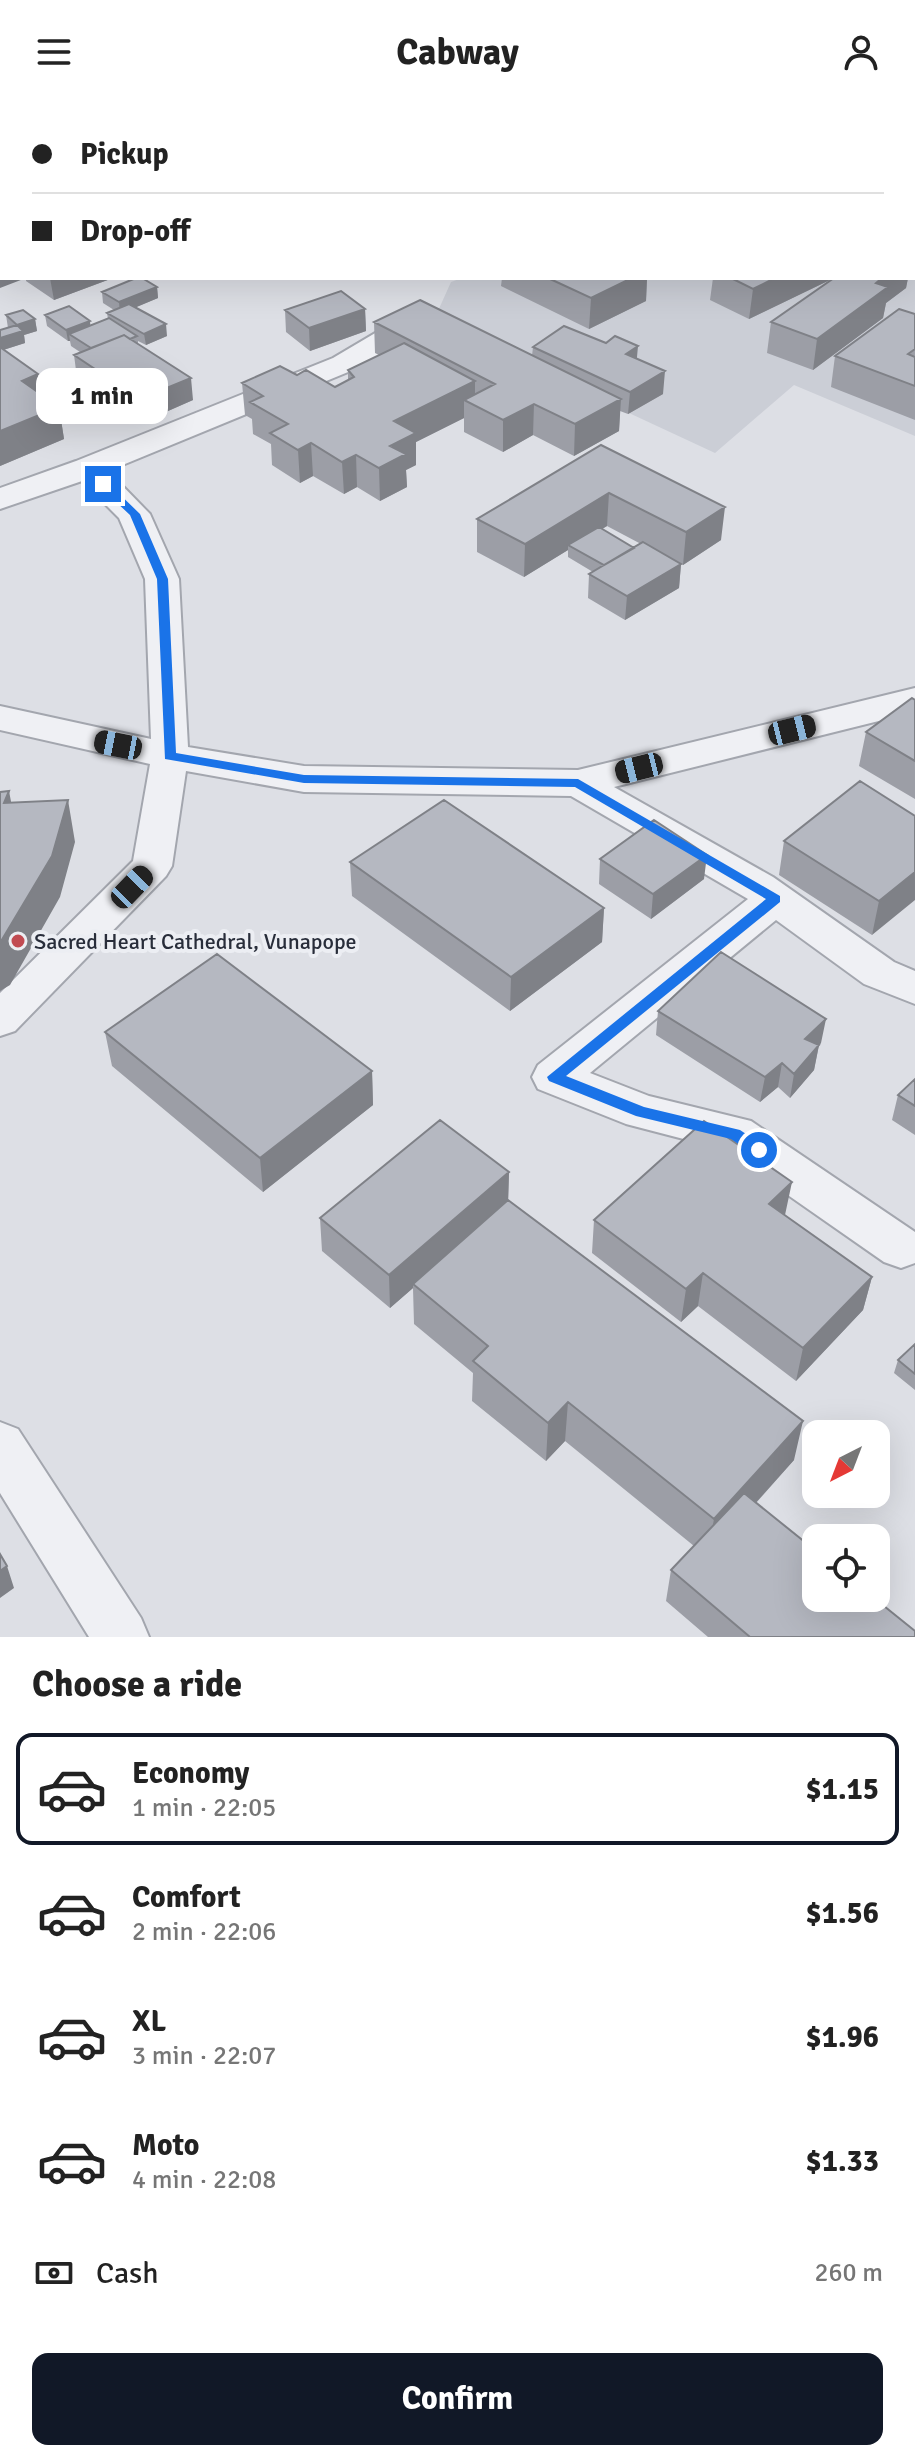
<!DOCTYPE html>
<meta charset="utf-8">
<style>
:root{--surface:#fff;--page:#f2f2f2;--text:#222;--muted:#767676;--line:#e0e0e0;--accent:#111827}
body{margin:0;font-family:Signika,sans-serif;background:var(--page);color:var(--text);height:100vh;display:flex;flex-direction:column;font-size:30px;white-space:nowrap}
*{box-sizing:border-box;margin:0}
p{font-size:26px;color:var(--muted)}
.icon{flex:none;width:44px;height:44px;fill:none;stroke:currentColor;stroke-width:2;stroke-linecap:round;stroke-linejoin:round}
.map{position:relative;height:1533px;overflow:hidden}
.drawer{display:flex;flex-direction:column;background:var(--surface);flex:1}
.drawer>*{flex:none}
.guide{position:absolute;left:0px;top:0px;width:916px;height:176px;box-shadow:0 8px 32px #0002;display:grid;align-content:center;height:176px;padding:0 32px;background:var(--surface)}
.needle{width:52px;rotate:222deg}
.buttons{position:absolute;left:802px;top:1316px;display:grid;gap:16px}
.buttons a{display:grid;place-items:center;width:88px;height:88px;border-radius:16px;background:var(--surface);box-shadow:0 8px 32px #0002;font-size:40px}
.end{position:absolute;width:36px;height:36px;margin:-18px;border:10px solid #1a73e8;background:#fff;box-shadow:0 0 0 4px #fff}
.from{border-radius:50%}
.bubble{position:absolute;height:56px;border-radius:16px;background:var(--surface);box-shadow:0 8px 32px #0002;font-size:26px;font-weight:700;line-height:56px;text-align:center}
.car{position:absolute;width:24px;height:48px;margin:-24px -12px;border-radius:10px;box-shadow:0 0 6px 2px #0007;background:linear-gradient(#222 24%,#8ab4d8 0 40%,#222 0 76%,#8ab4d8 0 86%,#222 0)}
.guide b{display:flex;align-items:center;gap:28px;height:76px;font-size:30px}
.guide b+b{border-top:2px solid var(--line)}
.guide i{width:20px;height:20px;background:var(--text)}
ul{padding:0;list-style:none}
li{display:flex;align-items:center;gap:24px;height:112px;margin:0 16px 12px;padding:0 16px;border:4px solid transparent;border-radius:16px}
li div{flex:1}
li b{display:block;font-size:30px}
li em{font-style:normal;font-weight:700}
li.current{border-color:var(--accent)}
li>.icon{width:72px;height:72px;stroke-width:1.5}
h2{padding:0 32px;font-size:36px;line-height:96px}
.pay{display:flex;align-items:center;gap:20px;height:88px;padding:0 32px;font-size:30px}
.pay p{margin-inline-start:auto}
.button{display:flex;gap:16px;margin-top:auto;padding:16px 32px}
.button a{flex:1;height:92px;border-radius:16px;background:var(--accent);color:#fff;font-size:32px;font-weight:700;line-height:92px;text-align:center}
header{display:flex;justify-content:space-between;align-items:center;height:104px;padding:0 32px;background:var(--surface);font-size:36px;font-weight:700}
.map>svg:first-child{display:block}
.built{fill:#cbced6}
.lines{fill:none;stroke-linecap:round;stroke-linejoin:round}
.minor-casing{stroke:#a3a6ae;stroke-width:4}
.minor{fill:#eff0f4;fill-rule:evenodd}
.wall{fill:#9c9ea6;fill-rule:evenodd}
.shaded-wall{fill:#7f8187}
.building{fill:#b5b8c1;stroke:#7f8187;stroke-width:2}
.route{fill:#1a73e8}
.poi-dot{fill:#c14b52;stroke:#eceef3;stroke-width:3}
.labels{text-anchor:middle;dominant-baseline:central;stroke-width:8;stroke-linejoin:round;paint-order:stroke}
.poi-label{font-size:22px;fill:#282d3a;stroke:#eceef3;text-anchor:start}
</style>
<header><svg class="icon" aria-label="menu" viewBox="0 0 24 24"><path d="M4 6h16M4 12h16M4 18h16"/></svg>Cabway<svg class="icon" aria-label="person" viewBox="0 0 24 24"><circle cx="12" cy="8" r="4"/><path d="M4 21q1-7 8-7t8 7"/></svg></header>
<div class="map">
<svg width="915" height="1533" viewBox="0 0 915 1533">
<rect width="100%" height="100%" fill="#dddfe5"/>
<path class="built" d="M915,93V332L794,281L715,349L433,218L451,178L462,174H914Z"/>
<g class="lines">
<g class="minor-casing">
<path id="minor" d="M848,0H876L877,2H849Z
M914,12H915V26H914Z
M414,209L424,212L428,218L424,224L353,266L108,367L150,410L179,475L188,643L304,662L578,666L915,584V608L614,683L773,773L894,858L915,867V900L864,880L776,816L590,969L649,992L751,1017L915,1128V1159L901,1164L884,1158L722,1045L626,1020L538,985L532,973L538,961L748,795L571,692L304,688L186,667L172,762L166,772L15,927L0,932V889L133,757L150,660L0,626V602L151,635L145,475L119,414L82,377L0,405V384L76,357L333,254L404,212Z
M0,1318L18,1325L141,1514L149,1533H89L0,1389Z"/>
</g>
<use href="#minor" class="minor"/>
</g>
<path class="wall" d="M914,81H915V143L914,142Z
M26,174H113L54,196L26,177Z
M502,174H647L646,197L589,225L501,182Z
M713,174H834L749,215L710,196Z
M834,174H908L906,184L886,199L883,214L813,266L767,249L771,218Z
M157,183L158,194L136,203L167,232L146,241L138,237V240L193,296L143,318L77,274L74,251L80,248L71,242L70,237H68L47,222L45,211L90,222L108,215L107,209L114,206L103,199L102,188Z
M365,205L366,227L310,247L286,228L285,206Z
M915,210V316L831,283L835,252Z
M6,211L35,215L37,227L24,231L25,239L3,246L41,290L59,303L64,335L0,362V226L8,224Z
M374,218L532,252L533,243L637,255L663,290L628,310L620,307L619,327L574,352L533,331L503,348L464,328V314L416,338V361L406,366L407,383L380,397L357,383L344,390L313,372L300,379L272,361L271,340L253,330L252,315L245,311L242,279L297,271L335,283L348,276V266L379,251L375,249Z
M601,341L721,436L683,461L681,460L679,484L625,516L588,494L589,470L593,468L568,453V446L524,473L477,448V415ZM607,422L641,440L634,444L602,425Z
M915,596V695L859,662L866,628Z
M915,712L872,831L779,771L784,737Z
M600,755L704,775L651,815L599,780Z
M350,758L604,804L602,838L510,907L352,792Z
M658,907L821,939L819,941L814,966L790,994L778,983L760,998L656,931Z
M105,928L372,967L373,1001L263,1088L112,962Z
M915,975V1031L892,1016L898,991Z
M509,1068L508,1096L794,1356L756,1399L915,1533H708L666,1497L671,1466L694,1442L565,1337L546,1357L472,1297L473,1269L414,1220L413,1184L390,1204L322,1147L320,1114Z
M785,1111L872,1173L863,1206L796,1277L698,1202L681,1218L592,1149L594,1116Z
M915,1240V1286L894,1269L898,1256Z"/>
<path class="shaded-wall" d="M0,79H2V139L0,140Z
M2,151V174H26L0,184V152Z
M50,174H113L54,196Z
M632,174H647L646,197L589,225L591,194Z
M775,174H834L749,215L753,185Z
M882,174H908L906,184L886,199L883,214L813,266L817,235L876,179Z
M157,183L158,194L120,210L119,198Z
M365,205L366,227L310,247L309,224Z
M35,215L37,227L24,231L25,239L0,247V234L17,221Z
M90,217L91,229L69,230L70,237H68L66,226Z
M166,220L167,232L146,241L144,230Z
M638,242L636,264L626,250Z
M665,267L663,290L628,310L630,288Z
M38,270L43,302L22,277Z
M191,274L193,296L143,318L140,295Z
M475,277V301L464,296V314L416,338V361L406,366L407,383L380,397L379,364L390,342L394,317Z
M621,295L619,327L574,352L575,320Z
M534,300L533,331L503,348V316Z
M59,303L64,335L0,362V327Z
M311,339L313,372L300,379L298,346Z
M356,351L357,383L344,390L342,358Z
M609,389L607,422L572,443L568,441V446L524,473L525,440Z
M725,403L721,436L683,461L686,428Z
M681,460L679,484L625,516L627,492Z
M9,687L17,729L4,699Z
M68,696L75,738L60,793L10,881L0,887V839Z
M707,751L704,775L651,815L653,790Z
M915,768V796L872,831L879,797Z
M604,804L602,838L510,907L511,873Z
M826,915L821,939L801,960L805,935Z
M819,941L814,966L790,994L794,970Z
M782,959L778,983L760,998L765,973Z
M372,967L373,1001L263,1088L260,1054Z
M509,1068L508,1102L413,1180V1184L390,1204L389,1171Z
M792,1078L785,1111L769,1100Z
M703,1169L698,1202L681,1218L686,1185Z
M872,1173L863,1206L796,1277L803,1244Z
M568,1298L565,1337L546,1357L548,1319Z
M803,1317L794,1356L707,1453L714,1415Z
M7,1462L14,1484L0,1494V1467Z"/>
<path class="building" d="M240,0H254L256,2H230Z
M271,0H305L307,2H273Z
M0,38H2V79H0Z
M914,81H915V111L914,110Z
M2,87V107L0,108V88Z
M0,123L2,124V151L0,152Z
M136,174H142L157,183L119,198L102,188Z
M548,174H632L591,194Z
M731,174H775L753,185Z
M834,174H882L876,179L888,183L817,235L771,218Z
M341,187L365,205L309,224L285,206Z
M420,196L621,295L575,320L534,300L503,316L464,296L495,280L374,218Z
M129,200L166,220L144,230L107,209Z
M69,202L90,217L66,226L45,211Z
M899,205L915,210V245L908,250L915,253V282L835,252Z
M23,206L35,215L17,221L23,227L0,234V226L17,221L6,211Z
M109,214L137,232L130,235L124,231L91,244L69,230Z
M564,222L606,239L615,232L638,242L626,250L665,267L630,288L533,243Z
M124,231L191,274L140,295L74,251Z
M404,239L475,277L394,317L416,329L390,342L406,350L379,364L356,351L342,358L311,339L298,346L270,329L288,320L250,298L263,292L242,279L280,262L297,271L306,266L335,283L354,273L348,266Z
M0,243L38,270L22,277L59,303L0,327Z
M601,341L725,403L686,428L609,389L525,440L477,415Z
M599,423L634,444L604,461L568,441Z
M643,438L681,460L627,492L589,470Z
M912,594L915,596V657L866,628Z
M860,677L915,712V768L879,797L784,737Z
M9,687L4,699L68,696L52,752L0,839V688Z
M444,696L604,804L511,873L350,758Z
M654,716L707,751L653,790L600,755Z
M721,848L826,915L805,935L819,941L794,970L782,959L765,973L658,907Z
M217,850L372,967L260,1054L105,928Z
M915,975V1002L898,991Z
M440,1016L509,1068L389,1171L320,1114Z
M704,1017L792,1078L769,1100L872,1173L803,1244L703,1169L686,1185L594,1116Z
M508,1096L803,1317L714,1415L568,1298L548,1319L473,1257L488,1242L413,1180Z
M915,1240V1270L898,1256Z
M744,1389L816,1447V1494H874L915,1527V1533H750L671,1466Z
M0,1450L7,1462L0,1467Z"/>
<path class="route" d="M99,377H106L140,410L168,475L176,649L304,671L578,675L780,792V798L566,972L644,1003L740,1026L764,1042V1050H753L731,1035L636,1012L549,977L547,973L766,795L575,683L304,679L165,655L157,475L130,411L99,382Z"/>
<circle class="poi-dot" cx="18" cy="837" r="8"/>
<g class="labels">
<g class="poi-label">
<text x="34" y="837">Sacred Heart Cathedral, Vunapope</text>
</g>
</g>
</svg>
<div class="buttons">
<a><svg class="needle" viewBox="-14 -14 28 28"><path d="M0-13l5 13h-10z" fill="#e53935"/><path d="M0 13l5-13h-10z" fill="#767676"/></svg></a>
<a><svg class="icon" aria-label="locate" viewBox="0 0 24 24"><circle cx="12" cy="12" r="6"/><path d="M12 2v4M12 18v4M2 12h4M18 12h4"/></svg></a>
</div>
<i class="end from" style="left:759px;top:1046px"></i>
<i class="end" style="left:103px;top:380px"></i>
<div class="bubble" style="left:36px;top:264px;width:132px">1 min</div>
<i class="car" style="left:792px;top:626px;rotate:76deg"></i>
<i class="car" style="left:118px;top:641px;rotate:281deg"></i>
<i class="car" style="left:639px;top:664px;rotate:256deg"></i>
<i class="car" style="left:132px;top:783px;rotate:44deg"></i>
<div class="guide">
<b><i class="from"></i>Pickup</b>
<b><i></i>Drop-off</b>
</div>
</div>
<section class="drawer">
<h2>Choose a ride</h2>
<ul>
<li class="current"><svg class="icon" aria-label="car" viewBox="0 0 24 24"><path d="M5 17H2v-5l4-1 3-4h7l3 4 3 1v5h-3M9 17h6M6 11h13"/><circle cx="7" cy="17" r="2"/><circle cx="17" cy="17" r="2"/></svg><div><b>Economy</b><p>1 min · 22:05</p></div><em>$1.15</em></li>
<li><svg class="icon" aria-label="car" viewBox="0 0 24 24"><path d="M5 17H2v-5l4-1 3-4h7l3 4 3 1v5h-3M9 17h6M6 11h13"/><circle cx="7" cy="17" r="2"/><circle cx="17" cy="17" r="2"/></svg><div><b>Comfort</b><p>2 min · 22:06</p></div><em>$1.56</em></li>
<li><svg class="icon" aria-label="car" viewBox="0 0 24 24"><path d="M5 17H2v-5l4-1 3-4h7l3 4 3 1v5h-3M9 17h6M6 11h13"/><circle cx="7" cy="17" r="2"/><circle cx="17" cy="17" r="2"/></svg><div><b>XL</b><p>3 min · 22:07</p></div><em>$1.96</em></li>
<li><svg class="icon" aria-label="car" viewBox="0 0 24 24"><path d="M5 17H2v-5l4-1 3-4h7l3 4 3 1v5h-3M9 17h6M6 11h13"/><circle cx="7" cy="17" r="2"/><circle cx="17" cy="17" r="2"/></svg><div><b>Moto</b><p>4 min · 22:08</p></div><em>$1.33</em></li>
</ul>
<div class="pay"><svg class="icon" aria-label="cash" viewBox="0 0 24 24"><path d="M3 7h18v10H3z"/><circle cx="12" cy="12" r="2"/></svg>Cash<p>260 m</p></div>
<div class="button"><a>Confirm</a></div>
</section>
